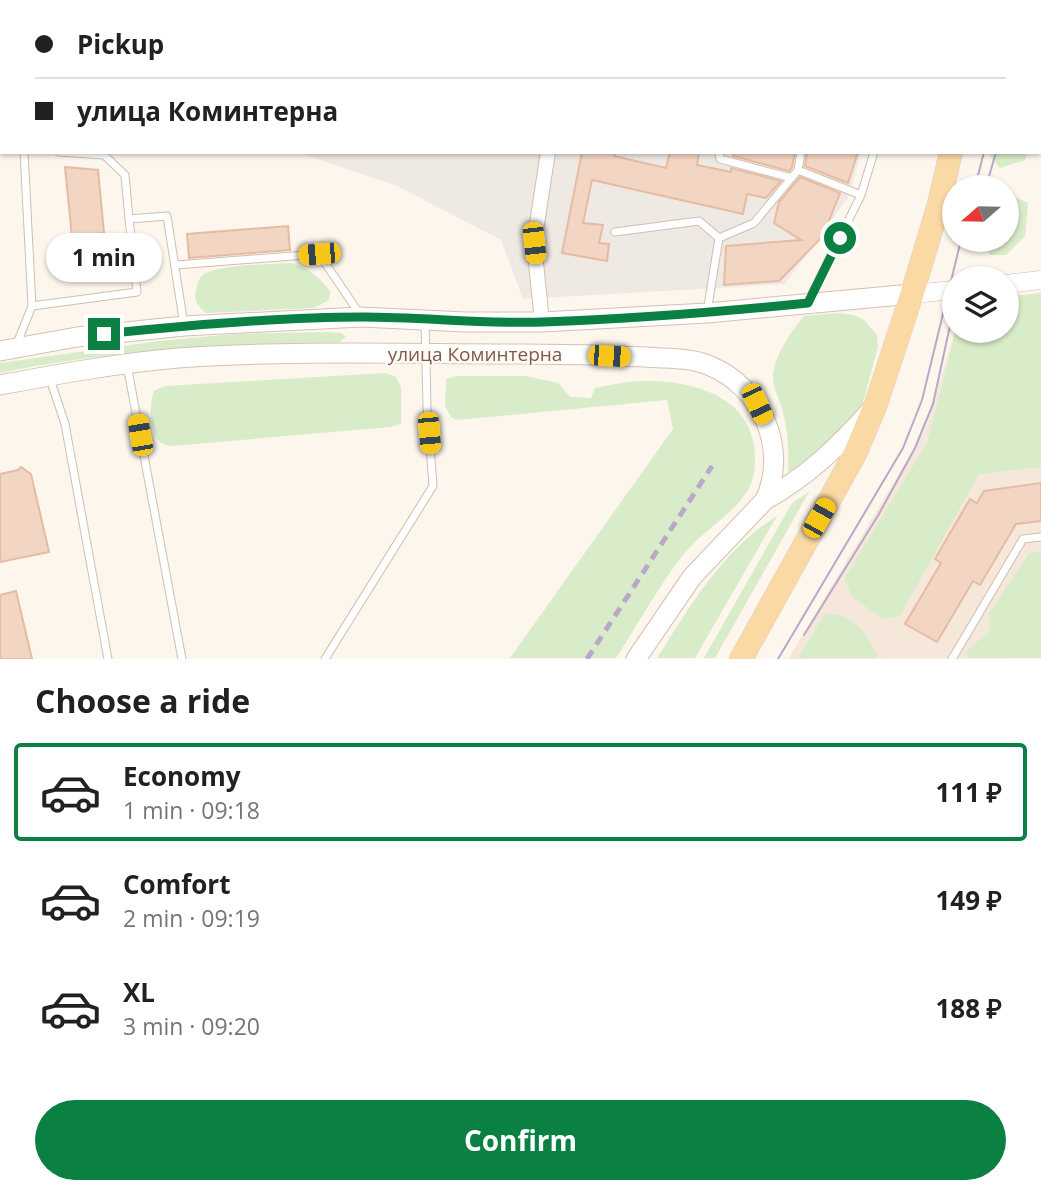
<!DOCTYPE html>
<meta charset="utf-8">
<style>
:root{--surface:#fff;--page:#f6f6f6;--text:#202124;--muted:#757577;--line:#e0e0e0;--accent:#0b8043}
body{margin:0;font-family:"Open Sans",sans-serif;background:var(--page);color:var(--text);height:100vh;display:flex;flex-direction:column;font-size:26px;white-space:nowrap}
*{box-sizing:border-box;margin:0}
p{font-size:23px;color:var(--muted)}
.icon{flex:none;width:38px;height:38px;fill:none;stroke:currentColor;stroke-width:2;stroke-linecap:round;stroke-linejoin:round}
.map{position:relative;height:659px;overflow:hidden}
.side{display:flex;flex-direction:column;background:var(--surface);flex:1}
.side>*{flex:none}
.hud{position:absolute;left:0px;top:0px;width:1041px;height:154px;box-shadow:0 2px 5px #0004;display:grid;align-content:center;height:154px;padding:0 35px;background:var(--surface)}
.needle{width:46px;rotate:250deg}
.tools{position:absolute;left:942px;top:175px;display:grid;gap:14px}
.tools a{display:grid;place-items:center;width:77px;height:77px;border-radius:50%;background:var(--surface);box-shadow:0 2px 5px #0004;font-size:35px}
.end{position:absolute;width:32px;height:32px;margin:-16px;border:9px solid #0b8043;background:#fff;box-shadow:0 0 0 4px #fff}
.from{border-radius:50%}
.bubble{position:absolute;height:49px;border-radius:24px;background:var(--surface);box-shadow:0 2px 5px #0004;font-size:23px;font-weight:700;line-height:49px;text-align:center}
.car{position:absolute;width:21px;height:42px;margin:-21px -10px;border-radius:9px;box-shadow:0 0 5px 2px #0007;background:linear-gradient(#f5c518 24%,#345 0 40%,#f5c518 0 76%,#345 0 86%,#f5c518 0)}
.hud b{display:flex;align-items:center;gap:24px;height:66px;font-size:26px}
.hud b+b{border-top:2px solid var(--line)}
.hud i{width:18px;height:18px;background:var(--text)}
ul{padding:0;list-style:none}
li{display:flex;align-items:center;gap:21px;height:98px;margin:0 14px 10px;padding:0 21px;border:4px solid transparent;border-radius:7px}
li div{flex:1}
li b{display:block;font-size:26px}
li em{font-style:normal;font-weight:700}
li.current{border-color:var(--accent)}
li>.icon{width:63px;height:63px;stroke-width:1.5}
h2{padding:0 35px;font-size:32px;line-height:84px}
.primary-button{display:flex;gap:14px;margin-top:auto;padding:14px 35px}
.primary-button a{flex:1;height:80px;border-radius:42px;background:var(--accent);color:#fff;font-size:28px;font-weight:700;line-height:80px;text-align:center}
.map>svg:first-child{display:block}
.residential{fill:#f5e8da}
.industrial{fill:#efe9e4}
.green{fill:#d8ecc9}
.water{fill:#bfe3e8;stroke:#a5d3da;stroke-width:2}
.building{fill:#f3d5c3;stroke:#e6bba3;stroke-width:2}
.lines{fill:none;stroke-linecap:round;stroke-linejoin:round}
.service-casing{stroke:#d1beb0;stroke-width:9}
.minor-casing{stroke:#d1beb0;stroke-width:16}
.tertiary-casing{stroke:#d1beb0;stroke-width:19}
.secondary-casing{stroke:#d6c0b0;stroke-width:21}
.primary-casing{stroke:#dad1cd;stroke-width:24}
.service{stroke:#fff;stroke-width:7}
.minor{stroke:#fff;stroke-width:14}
.tertiary{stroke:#fff;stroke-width:18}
.secondary{stroke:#fff;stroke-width:19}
.primary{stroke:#fbd9a5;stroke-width:23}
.tram{stroke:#b9a8c9;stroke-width:2}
.rail{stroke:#b9a8c9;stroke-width:5;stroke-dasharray:10 7;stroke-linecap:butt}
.route{stroke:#0b8043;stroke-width:9}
.labels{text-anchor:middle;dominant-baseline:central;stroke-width:5;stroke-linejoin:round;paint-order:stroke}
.street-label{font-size:19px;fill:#7a5c4d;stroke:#fffaf3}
</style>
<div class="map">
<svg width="1041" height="659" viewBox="0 0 1041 659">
<rect width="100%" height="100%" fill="#fdf6ec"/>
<path class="residential" d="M1041,293V658L788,659L925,430L955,331H1006V297Z"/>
<path class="industrial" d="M0,0H900L2,2V116Z
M297,152H861L849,196L785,284L523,299L501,240L397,186Z"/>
<path class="green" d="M1029,0H1041L1040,127V2H1029Z
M990,152H1028L1025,160L1000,168L989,155Z
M1011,195L1028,203L1025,236L1006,255H990L981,240H1006V198Z
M292,263C309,269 319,277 330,291L329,300L314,308L206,313C198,306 193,301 196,290C197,285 199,278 203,275C214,265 274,264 292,263Z
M1041,293V467L979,474L900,616L884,619L853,598L844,579L927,443L956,331H1006V297Z
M839,313L854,315L864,320L877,335L878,347L859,417L822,457L788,472C789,452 788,432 783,412C780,399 772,388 773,375C776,352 790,334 804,316Z
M329,332L341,333L346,337L339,342C225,344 112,350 0,373V363L159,341L235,334Z
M386,373L396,377L401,387V424L390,427L171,446C170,446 161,443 160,442C149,432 149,403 154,391L165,386Z
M456,376H525L558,383L570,397L591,398L595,388C611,385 627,381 643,381C682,380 738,391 751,434C756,449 757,471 750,486C736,514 702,530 683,555C658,587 638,624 616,658H510L673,429L667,400L457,420L451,417L445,406L446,379Z
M809,492L715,658H704L792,503Z
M777,516L695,658H657C691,605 722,550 777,516Z
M1041,552V658H969L966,651L990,631L989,613L1029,553Z
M825,613C851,613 867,632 877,655L875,658H798Z"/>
<path class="water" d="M0,0H358L2,2V41Z"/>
<path class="building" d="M582,152H615L614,156L666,168L670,152H699L697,165L731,172V168L781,181L766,198L747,194L743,214L592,180L583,223L603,225L599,243L609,244L607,261L562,253Z
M734,152H795L792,167L789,171L733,156Z
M807,152H858L848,183L805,166Z
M65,167L98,170L104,233L72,237Z
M800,177L840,193L823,236L779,281L724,285L726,246L801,240L774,223L779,202Z
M288,226L290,250L189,258L187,234Z
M21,467L31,474L49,552L0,562V474L18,470Z
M1041,483V521L1016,524L980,585L973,581L937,642L905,624L941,563L935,559L970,499L977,503L984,491Z
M16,591L32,659H0V595Z"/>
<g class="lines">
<g class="service-casing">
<path id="service" d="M550,0V2
M705,0V2
M24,152L32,306
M59,152L104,155L125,175L129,219
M719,152L720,159L792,178
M798,170L861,195
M615,232L699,221L719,238
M176,265L319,254L359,313
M808,302L861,195L874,152
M707,312L719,238L754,223L798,170L801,152
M16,346L32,306L137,292L129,219L167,216L184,325
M127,365L182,659
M49,376L65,424L108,659
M325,659L433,486L427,407L425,321
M952,659L1023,539L1041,537"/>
</g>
<g class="minor-casing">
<path id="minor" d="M576,2L577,0
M542,322L534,243L548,152"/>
</g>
<g class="tertiary-casing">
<path id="tertiary" d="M1006,284L1041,280
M912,294L954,290"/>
</g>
<g class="secondary-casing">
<path id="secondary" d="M0,351L77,337L184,326L361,317L465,322H542L707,313L912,294
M0,385C59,374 119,363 178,358C293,350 408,354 523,354C564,354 604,355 645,357C666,359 688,357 708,365C761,386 789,448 765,500L692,577L636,659
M765,500C808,476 838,447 871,410"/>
</g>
<g class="primary-casing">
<path id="primary" d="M987,2L988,0
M741,659L855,454L876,404L912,294L939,204L951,152"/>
</g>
<use href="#service" class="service"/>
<use href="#minor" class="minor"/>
<use href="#tertiary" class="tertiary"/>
<use href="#secondary" class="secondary"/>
<use href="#primary" class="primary"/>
<path class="tram" d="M1023,2L1024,0
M1036,2L1037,0
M975,187L984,152
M986,187L996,152
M804,635L879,514L915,448L933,404L951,321
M778,659L903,448L922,400L961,240"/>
<path class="rail" d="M587,659L712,466"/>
</g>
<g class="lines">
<path class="route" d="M104,334C189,325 277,317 363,317C423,317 483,324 543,322C632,319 720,312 808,303L840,238"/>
</g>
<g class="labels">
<g class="street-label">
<text x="475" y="354">улица Коминтерна</text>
</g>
</g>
</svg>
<div class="tools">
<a><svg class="needle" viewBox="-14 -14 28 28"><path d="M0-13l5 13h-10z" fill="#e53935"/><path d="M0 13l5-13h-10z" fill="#757577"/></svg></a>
<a><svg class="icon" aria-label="layers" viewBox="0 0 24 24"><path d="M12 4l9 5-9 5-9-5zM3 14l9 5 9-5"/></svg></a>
</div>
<i class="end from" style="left:840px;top:238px"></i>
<i class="end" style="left:104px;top:334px"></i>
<div class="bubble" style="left:46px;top:233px;width:116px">1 min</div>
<i class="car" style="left:534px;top:243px;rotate:174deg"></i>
<i class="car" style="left:319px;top:254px;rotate:265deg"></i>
<i class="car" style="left:609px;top:356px;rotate:93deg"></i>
<i class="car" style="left:757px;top:404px;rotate:155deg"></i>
<i class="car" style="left:429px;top:433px;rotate:175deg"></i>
<i class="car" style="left:140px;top:435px;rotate:350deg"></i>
<i class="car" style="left:819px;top:518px;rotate:29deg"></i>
<div class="hud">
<b><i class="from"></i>Pickup</b>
<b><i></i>улица Коминтерна</b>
</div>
</div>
<section class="side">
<h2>Choose a ride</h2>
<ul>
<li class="current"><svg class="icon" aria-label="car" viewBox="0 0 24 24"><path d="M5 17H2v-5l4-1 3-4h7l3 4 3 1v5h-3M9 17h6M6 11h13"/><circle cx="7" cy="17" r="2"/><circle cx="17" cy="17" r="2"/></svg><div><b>Economy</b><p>1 min · 09:18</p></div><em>111 ₽</em></li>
<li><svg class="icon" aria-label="car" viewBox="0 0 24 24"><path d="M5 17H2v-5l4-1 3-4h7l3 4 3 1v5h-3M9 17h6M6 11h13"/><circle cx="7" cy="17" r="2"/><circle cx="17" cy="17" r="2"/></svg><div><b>Comfort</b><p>2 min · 09:19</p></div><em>149 ₽</em></li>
<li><svg class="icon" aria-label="car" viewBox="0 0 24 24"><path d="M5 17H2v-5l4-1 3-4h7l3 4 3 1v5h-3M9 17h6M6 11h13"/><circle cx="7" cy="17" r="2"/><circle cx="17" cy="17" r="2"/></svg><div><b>XL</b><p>3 min · 09:20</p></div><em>188 ₽</em></li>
</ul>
<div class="primary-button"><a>Confirm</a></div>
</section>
